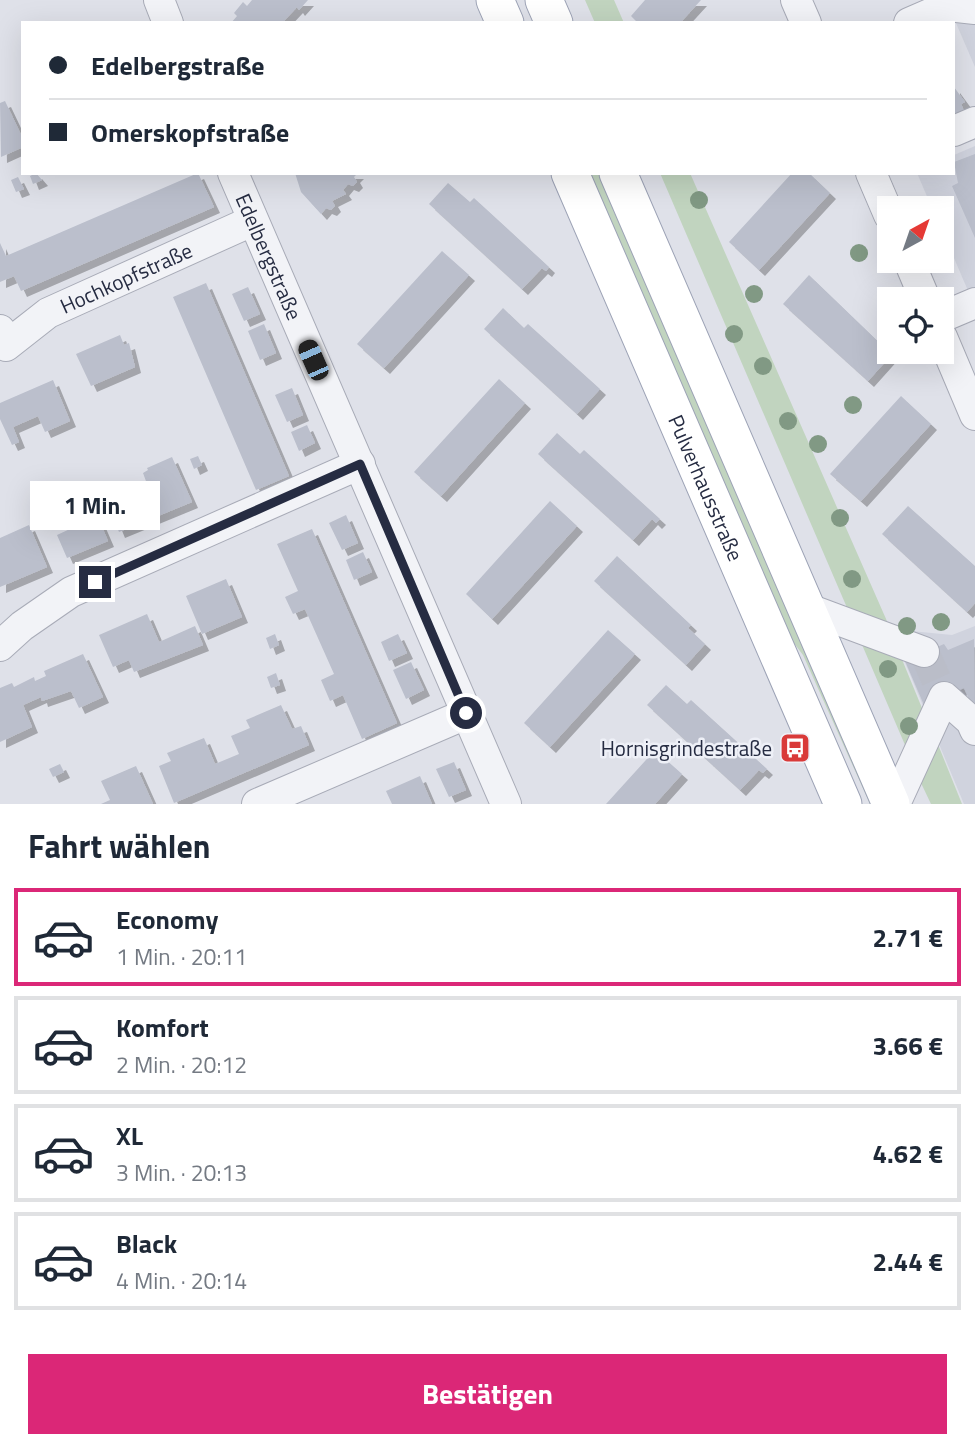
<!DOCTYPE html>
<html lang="de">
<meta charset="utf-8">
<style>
:root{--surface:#fff;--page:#f2f2f3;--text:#1f2937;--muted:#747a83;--line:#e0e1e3;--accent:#db2777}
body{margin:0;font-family:"Titillium Web",sans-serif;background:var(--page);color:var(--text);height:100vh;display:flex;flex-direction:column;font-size:26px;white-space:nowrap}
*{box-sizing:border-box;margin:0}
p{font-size:23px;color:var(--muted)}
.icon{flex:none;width:38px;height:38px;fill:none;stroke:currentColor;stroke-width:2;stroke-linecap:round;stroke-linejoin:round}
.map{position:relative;height:804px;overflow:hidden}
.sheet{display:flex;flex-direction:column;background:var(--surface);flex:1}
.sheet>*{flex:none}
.guide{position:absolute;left:21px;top:21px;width:934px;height:154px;border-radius:0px;box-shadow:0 7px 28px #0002;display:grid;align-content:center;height:154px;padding:0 28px;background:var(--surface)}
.needle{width:46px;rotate:40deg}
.buttons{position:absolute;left:877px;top:196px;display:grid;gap:14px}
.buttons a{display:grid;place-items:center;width:77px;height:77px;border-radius:0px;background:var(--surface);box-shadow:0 7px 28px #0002;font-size:35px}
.end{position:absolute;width:32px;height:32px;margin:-16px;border:9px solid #262c42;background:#fff;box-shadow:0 0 0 4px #fff}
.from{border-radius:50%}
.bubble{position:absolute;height:49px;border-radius:0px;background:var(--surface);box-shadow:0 7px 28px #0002;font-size:23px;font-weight:700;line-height:49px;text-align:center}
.car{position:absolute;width:21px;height:42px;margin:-21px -10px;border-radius:9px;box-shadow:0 0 5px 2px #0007;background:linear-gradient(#222 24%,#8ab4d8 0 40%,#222 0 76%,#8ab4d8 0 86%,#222 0)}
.guide b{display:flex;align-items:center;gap:24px;height:66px;font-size:26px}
.guide b+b{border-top:2px solid var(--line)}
.guide i{width:18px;height:18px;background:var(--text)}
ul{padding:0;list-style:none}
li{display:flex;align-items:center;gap:21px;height:98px;margin:0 14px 10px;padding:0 14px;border:4px solid var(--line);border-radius:0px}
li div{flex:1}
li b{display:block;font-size:26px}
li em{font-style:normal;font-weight:700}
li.current{border-color:var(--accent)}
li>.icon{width:63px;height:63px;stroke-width:1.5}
h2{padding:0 28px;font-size:32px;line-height:84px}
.primary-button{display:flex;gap:14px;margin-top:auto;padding:14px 28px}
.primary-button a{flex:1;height:80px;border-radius:0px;background:var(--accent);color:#fff;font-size:28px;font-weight:700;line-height:80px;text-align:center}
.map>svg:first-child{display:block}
.built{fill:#d0d3de}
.green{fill:#c1d4bf}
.building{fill:#bbbfcc;filter:url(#shadow)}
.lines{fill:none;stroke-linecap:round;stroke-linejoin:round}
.minor-tunnel{stroke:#babdc8;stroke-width:30;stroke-dasharray:30 15;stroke-linecap:butt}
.minor-casing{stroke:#a8abb7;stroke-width:32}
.major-casing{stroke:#9da3b6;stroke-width:39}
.minor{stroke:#f2f3f7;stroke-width:30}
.major{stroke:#fff;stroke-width:37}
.tree{fill:#819984}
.route{stroke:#262c42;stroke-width:9}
.labels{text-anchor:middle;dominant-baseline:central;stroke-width:5;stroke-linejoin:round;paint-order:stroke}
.street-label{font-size:21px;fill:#262c42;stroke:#eef0f7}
.poi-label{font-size:21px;fill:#262c42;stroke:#eef0f7;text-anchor:end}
</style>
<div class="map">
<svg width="975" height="804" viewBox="0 0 975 804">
<defs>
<filter id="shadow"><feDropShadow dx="6" dy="6" stdDeviation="0" flood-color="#0004"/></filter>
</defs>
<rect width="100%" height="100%" fill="#dfe1e9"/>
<path class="built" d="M946,0H975V67Z
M975,146V307L942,230V208H932L917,173H954V155Z
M975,626V804H964L891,629L952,635Z"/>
<path class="green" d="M585,0H614L624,23H595Z
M584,173H604L876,804H870L803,655L780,625Z
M660,173H690L890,628L848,610Z
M860,640L901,657L924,713L908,752Z
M937,742L962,804H931L921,783Z"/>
<path class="building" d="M252,0H308L299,10L297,7L282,23H231L237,16L234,13L243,2L247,6Z
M645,0H701L680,23H638L631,16Z
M954,87L965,102L961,104L964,111L975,106V116L954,125Z
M5,101L23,139V147L1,157L0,103Z
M975,154V238L952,186L958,183L954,162Z
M36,173L42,180L33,184L30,176Z
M198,173L214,207L21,291L14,276L0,282V243L6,256Z
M295,173H358L354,177L357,182L353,186L348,184L343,190L346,194L332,201L335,206L331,210L326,208L321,214L301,192Z
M792,173H809L830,193L759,270L729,242Z
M18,177L24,189L16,192L11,180Z
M448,183L470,202L474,198L549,267L546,271L542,268L522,289L429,204Z
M442,251L469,275L384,368L357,344Z
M809,275L889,352H894L868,381L783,304Z
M206,283L289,476L256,490L173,297Z
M248,287L260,314L244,321L232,294Z
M503,308L524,328L528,324L600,389L577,414L484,329Z
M264,324L276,353L260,360L248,331Z
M120,335L124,345L129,343L135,367L91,386L76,354Z
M499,379L525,403L441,496L414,472Z
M53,380L70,421L45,432L38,416L13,427L19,442L12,445L0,419V403Z
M292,388L303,415L287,422L275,395Z
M901,396L931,424L861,501L830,474Z
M307,425L315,443L299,451L291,432Z
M557,433L580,454L584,450L660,519L656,523L652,519L633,540L538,454Z
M198,456L202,465L194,469L190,459Z
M172,457L192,502L119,532L108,505L139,493L147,484L143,473L148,470L147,468Z
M89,497L108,541L67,558L57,535L72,528L64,508Z
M550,501L577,526L492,619L466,594Z
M908,506L975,566V603L967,612L882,534Z
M346,515L358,543L342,550L329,523Z
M29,525L47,567L0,587V538Z
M312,529L397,723L362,739L343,695L330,701L321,680L334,674L305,609L293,614L285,597L298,591L277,544Z
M363,552L372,572L354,580L346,560Z
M617,556L691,625L688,628L705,644L686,665L594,581Z
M226,579L242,617L202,634L186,596Z
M147,614L159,642L195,626L203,645L134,672L129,660L113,667L99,635Z
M608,630L635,654L550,747L524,723Z
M275,634L279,645L270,649L266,638Z
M398,634L407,653L389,661L381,642Z
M974,639L975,712L964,688L924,705L905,661L944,644L948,650Z
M83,654L103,697L79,708L71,691L42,701L41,697L23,705L32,727L0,742V688L12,683L14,687L34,677L35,681L46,676L44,671Z
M411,662L424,690L406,699L393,670Z
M276,673L280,685L271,688L267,677Z
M666,685L687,704L691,700L767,769L763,773L759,770L740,790L647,705Z
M281,705L292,729L301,726L309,745L174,803L159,766L171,761L167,753L204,738L215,764L239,754L231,736L250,728L246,720Z
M655,750L682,774L655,804H606Z
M454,762L466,790L449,797L436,769Z
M60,764L64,772L53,777L49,769Z
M136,766L153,804H101L110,800L101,781Z
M420,776L432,804H392L386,791Z"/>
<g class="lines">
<path class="minor-tunnel" d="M924,652L944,697"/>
<g class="minor-casing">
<g id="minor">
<path d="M159,0L168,23"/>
<path d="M796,0L806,23"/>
<path d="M909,23L948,6L975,9"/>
<path d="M954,131L975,122"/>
<path id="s1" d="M233,173L506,804"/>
<path d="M871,173L889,215"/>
<path d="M909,261L925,299"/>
<path d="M942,317L975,303"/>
<path id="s2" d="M0,330L6,346L48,313L252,221"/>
<path d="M942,337L975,415"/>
<path d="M806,608L924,652"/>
<path d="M0,646L22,626L71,592L360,464"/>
<path d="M257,804L466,714"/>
<path d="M895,804L944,697L971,721L975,730"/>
</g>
</g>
<g class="major-casing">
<g id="major">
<path d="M495,0L505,23"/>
<path d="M544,0L554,23"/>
<path id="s3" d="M570,173L843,804"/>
<path d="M618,173L891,804"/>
</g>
</g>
<use href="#minor" class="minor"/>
<use href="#major" class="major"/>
</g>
<g class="tree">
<circle cx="699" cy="200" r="9"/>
<circle cx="859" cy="253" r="9"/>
<circle cx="754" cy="294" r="9"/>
<circle cx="734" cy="334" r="9"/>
<circle cx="763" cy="366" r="9"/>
<circle cx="853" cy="405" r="9"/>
<circle cx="788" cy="421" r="9"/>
<circle cx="818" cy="444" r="9"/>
<circle cx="840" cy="518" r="9"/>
<circle cx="852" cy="579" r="9"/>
<circle cx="941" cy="622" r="9"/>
<circle cx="907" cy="626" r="9"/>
<circle cx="888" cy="669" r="9"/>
<circle cx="909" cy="726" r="9"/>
</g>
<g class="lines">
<path class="route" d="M95,582L360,464L466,713"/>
</g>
<defs>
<g id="bus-square" transform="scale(1.575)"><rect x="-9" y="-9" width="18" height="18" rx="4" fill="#d93a39" stroke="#eef0f7"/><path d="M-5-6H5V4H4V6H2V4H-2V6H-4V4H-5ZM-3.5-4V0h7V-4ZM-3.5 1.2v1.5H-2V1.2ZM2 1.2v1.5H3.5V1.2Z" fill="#fff"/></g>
</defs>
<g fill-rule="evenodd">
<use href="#bus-square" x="795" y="748"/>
</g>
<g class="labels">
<g class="street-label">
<text stroke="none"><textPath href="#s1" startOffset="91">Edelbergstraße</textPath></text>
<text stroke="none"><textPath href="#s2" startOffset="156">Hochkopfstraße</textPath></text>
<text stroke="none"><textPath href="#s3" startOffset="343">Pulverhausstraße</textPath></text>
</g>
<g class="poi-label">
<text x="772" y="748">Hornisgrindestraße</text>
</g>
</g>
</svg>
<div class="buttons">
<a><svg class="needle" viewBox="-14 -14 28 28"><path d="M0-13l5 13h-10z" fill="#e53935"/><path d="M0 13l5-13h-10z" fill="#747a83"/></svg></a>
<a><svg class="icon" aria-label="locate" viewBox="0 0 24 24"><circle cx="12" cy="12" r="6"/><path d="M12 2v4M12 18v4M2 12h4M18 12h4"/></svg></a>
</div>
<i class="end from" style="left:466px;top:713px"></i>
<i class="end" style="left:95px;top:582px"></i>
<div class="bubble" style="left:30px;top:481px;width:130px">1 Min.</div>
<i class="car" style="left:313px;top:360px;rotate:336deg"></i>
<div class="guide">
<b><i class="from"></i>Edelbergstraße</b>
<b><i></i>Omerskopfstraße</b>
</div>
</div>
<section class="sheet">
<h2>Fahrt wählen</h2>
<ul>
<li class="current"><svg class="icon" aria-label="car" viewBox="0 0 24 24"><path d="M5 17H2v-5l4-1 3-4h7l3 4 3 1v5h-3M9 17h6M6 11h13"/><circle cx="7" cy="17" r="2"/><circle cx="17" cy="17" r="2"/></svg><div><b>Economy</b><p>1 Min. · 20:11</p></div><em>2.71 €</em></li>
<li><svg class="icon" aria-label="car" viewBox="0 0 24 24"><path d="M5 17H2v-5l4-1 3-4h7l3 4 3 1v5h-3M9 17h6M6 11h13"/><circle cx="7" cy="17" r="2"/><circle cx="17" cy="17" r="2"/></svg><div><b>Komfort</b><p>2 Min. · 20:12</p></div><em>3.66 €</em></li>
<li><svg class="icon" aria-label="car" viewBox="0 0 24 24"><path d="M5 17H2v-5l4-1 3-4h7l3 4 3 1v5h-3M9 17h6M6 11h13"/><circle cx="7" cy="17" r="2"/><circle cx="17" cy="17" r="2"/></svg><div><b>XL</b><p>3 Min. · 20:13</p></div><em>4.62 €</em></li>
<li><svg class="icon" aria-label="car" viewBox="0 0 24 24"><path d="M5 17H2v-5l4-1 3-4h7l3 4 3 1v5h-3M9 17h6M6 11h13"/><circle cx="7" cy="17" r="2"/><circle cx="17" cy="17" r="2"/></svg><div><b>Black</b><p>4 Min. · 20:14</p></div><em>2.44 €</em></li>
</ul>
<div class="primary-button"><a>Bestätigen</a></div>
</section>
